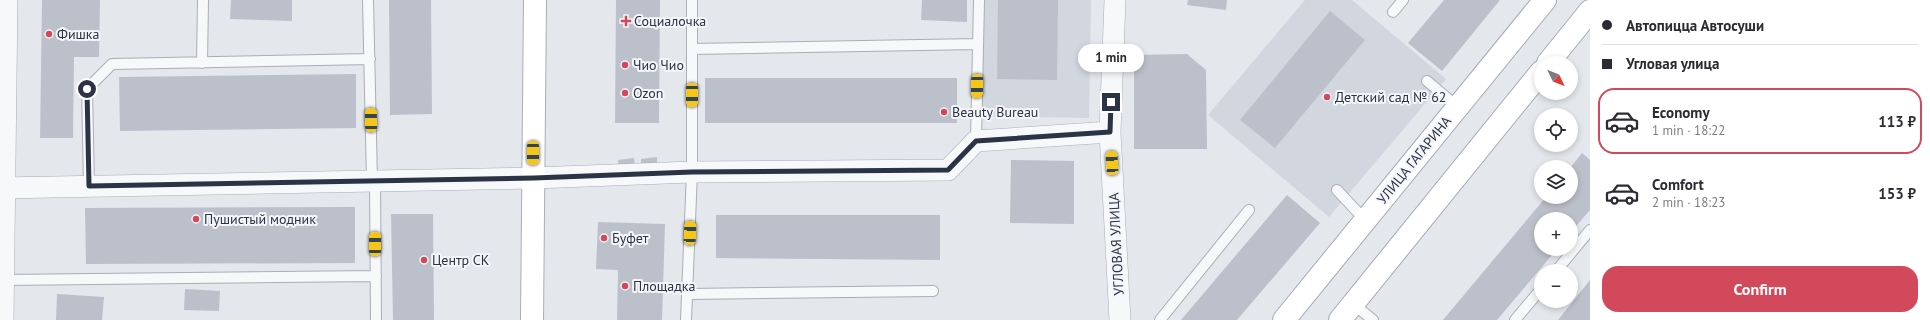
<!DOCTYPE html>
<meta charset="utf-8">
<style>
:root{--surface:#fff;--page:#f2f2f3;--text:#2b2b33;--muted:#7c7c81;--line:#e1e1e2;--accent:#d1495b}
body{margin:0;font-family:"PT Sans",sans-serif;background:var(--page);color:var(--text);height:100vh;display:flex;flex-direction:column;font-size:15px;white-space:nowrap}
*{box-sizing:border-box;margin:0}
p{font-size:13px;color:var(--muted)}
.icon{flex:none;width:22px;height:22px;fill:none;stroke:currentColor;stroke-width:2;stroke-linecap:round;stroke-linejoin:round}
.map{position:relative;flex:1;overflow:hidden}
.sheet{display:flex;flex-direction:column;background:var(--surface);width:340px}
.sheet>*{flex:none}
.hud{display:grid;align-content:center;height:88px;padding:0 12px;background:var(--surface)}
.needle{width:26px;rotate:133deg}
.tools{position:absolute;left:1534px;top:56px;display:grid;gap:8px}
.tools a{display:grid;place-items:center;width:44px;height:44px;border-radius:50%;background:var(--surface);box-shadow:0 2px 6px #0003;font-size:20px}
.end{position:absolute;width:18px;height:18px;margin:-9px;border:5px solid #2b3445;background:#fff;box-shadow:0 0 0 2px #fff}
.from{border-radius:50%}
.bubble{position:absolute;height:28px;border-radius:14px;background:var(--surface);box-shadow:0 2px 6px #0003;font-size:13px;font-weight:800;line-height:28px;text-align:center}
.car{position:absolute;width:12px;height:24px;margin:-12px -6px;border-radius:5px;box-shadow:0 0 3px 1px #0007;background:linear-gradient(#f5c518 24%,#345 0 40%,#f5c518 0 76%,#345 0 86%,#f5c518 0)}
.hud b{display:flex;align-items:center;gap:14px;height:38px;font-size:15px}
.hud b+b{border-top:1px solid var(--line)}
.hud i{width:10px;height:10px;background:var(--text)}
ul{padding:0;list-style:none}
li{display:flex;align-items:center;gap:12px;height:66px;margin:0 8px 6px;padding:0 4px;border:2px solid transparent;border-radius:16px}
li div{flex:1}
li b{display:block;font-size:15px}
li em{font-style:normal;font-weight:800}
li.selected{border-color:var(--accent)}
li>.icon{width:36px;height:36px;stroke-width:1.5}
.action{display:flex;gap:8px;margin-top:auto;padding:8px 12px}
.action a{flex:1;height:46px;border-radius:16px;background:var(--accent);color:#fff;font-size:16px;font-weight:800;line-height:46px;text-align:center}
main{display:flex;flex:1;min-height:0}
.map>svg:first-child{display:block}
.built{fill:#d2d6de}
.building{fill:#bbc0ca}
.lines{fill:none;stroke-linecap:round;stroke-linejoin:round}
.service-casing{stroke:#a9aeb7;stroke-width:12}
.minor-casing{stroke:#a9aeb7;stroke-width:22}
.secondary-casing{stroke:#a9aeb7;stroke-width:24}
.primary-casing{stroke:#a3abb8;stroke-width:24}
.service{stroke:#f7f8fa;stroke-width:10}
.minor{stroke:#f7f8fa;stroke-width:21}
.secondary{stroke:#fff;stroke-width:22}
.primary{stroke:#fff;stroke-width:22}
.route{stroke:#2b3445;stroke-width:5}
.poi-dot{fill:#d1495b;stroke:#f4f6f9;stroke-width:1.5}
.labels{text-anchor:middle;dominant-baseline:central;stroke-width:4;stroke-linejoin:round;paint-order:stroke}
.poi-label{font-size:14px;fill:#2b3445;stroke:#f4f6f9;text-anchor:start}
.street-label{font-size:14px;fill:#2b3445;stroke:#f4f6f9}
</style>
<main>
<div class="map">
<svg width="1590" height="320" viewBox="0 0 1590 320">
<rect width="100%" height="100%" fill="#e4e7ec"/>
<path class="built" d="M984,0H1091L1089,118L982,116Z
M1305,0H1352L1446,79L1329,217L1208,115Z"/>
<path class="building" d="M42,0H100L99,57H74L73,138H40Z
M231,0H292V21L230,19Z
M389,0H431L432,114L390,115Z
M616,0H660L659,123H615Z
M922,0H967V22L921,20Z
M998,0H1058L1057,80L997,79Z
M1188,0H1227L1226,10L1187,5Z
M1444,0H1500L1442,71L1408,43Z
M1330,11L1365,40L1275,148L1240,120Z
M1187,54L1206,70L1207,149H1134V55Z
M356,74V128L120,131L119,77Z
M705,78H957V123H705Z
M1582,153L1590,160V210L1571,232V219H1541V249H1557L1497,320H1443L1546,197H1571V167Z
M657,157V166L641,167V159Z
M634,158L635,167L619,168L618,160Z
M1011,160L1074,161V224L1010,223Z
M1287,195L1320,223L1237,320H1181Z
M355,207V263L86,264L85,208Z
M391,214H433L434,320H393Z
M716,215H940V260L716,258Z
M598,222L665,224L662,320H617L618,270L596,269Z
M1590,280V320H1558Z
M185,289L220,291L219,311L184,310Z
M57,294L104,297L102,320H56Z"/>
<g class="lines">
<g class="service-casing">
<path id="service" d="M368,0L372,181
M1393,12L1403,0
M692,49L978,44
M202,63L203,0
M1427,81L1458,107
M976,141L979,0
M375,180L376,320
M89,186L87,89L112,64L370,59
M1337,190L1365,220
M1556,271L1590,230
M3,280L376,276
M687,294L933,291
M1353,304L1373,320
M686,320L692,172V0
M1160,320L1249,210
M1515,320L1541,289"/>
</g>
<g class="minor-casing">
<path id="minor" d="M1115,0L1110,132L1120,320
M0,188L534,178L692,172L948,170L976,141L1110,132
M3,320L7,0"/>
</g>
<g class="secondary-casing">
<path id="secondary" d="M532,320L535,0"/>
</g>
<g class="primary-casing">
<path id="primary" d="M1548,63L1590,11
M1284,320L1545,0
M1340,320L1541,72"/>
</g>
<use href="#service" class="service"/>
<use href="#minor" class="minor"/>
<use href="#secondary" class="secondary"/>
<use href="#primary" class="primary"/>
</g>
<g class="lines">
<path class="route" d="M87,89L89,186L534,178L692,172L948,170L976,141L1110,132L1111,102"/>
</g>
<g class="poi-dot">
<path d="M624 15h4v4h4v4h-4v4h-4v-4h-4v-4h4z"/>
<circle cx="49" cy="34" r="4"/>
<circle cx="625" cy="65" r="4"/>
<circle cx="625" cy="93" r="4"/>
<circle cx="1327" cy="97" r="4"/>
<circle cx="944" cy="112" r="4"/>
<circle cx="196" cy="219" r="4"/>
<circle cx="604" cy="238" r="4"/>
<circle cx="424" cy="260" r="4"/>
<circle cx="625" cy="286" r="4"/>
</g>
<g class="labels">
<g class="poi-label">
<text x="634" y="21">Социалочка</text>
<text x="57" y="34">Фишка</text>
<text x="633" y="65">Чио Чио</text>
<text x="633" y="93">Ozon</text>
<text x="1335" y="97">Детский сад № 62</text>
<text x="952" y="112">Beauty Bureau</text>
<text x="204" y="219">Пушистый модник</text>
<text x="612" y="238">Буфет</text>
<text x="432" y="260">Центр СК</text>
<text x="633" y="286">Площадка</text>
</g>
<g class="street-label">
<text transform="translate(1414 160) rotate(-51)">УЛИЦА ГАГАРИНА</text>
<text transform="translate(1116 244) rotate(-93)">УГЛОВАЯ УЛИЦА</text>
</g>
</g>
</svg>
<div class="tools">
<a><svg class="needle" viewBox="-14 -14 28 28"><path d="M0-13l5 13h-10z" fill="#e53935"/><path d="M0 13l5-13h-10z" fill="#7c7c81"/></svg></a>
<a><svg class="icon" aria-label="locate" viewBox="0 0 24 24"><circle cx="12" cy="12" r="6"/><path d="M12 2v4M12 18v4M2 12h4M18 12h4"/></svg></a>
<a><svg class="icon" aria-label="layers" viewBox="0 0 24 24"><path d="M12 4l9 5-9 5-9-5zM3 14l9 5 9-5"/></svg></a>
<a>+</a>
<a>−</a>
</div>
<i class="end from" style="left:87px;top:89px"></i>
<i class="end" style="left:1111px;top:102px"></i>
<div class="bubble" style="left:1078px;top:44px;width:66px">1 min</div>
<i class="car" style="left:977px;top:86px;rotate:181deg"></i>
<i class="car" style="left:692px;top:95px;rotate:180deg"></i>
<i class="car" style="left:371px;top:120px;rotate:359deg"></i>
<i class="car" style="left:533px;top:153px;rotate:180deg"></i>
<i class="car" style="left:1112px;top:163px;rotate:357deg"></i>
<i class="car" style="left:690px;top:233px;rotate:2deg"></i>
<i class="car" style="left:375px;top:244px;rotate:0deg"></i>
</div>
<section class="sheet">
<div class="hud">
<b><i class="from"></i>Автопицца Автосуши</b>
<b><i></i>Угловая улица</b>
</div>
<ul>
<li class="selected"><svg class="icon" aria-label="car" viewBox="0 0 24 24"><path d="M5 17H2v-5l4-1 3-4h7l3 4 3 1v5h-3M9 17h6M6 11h13"/><circle cx="7" cy="17" r="2"/><circle cx="17" cy="17" r="2"/></svg><div><b>Economy</b><p>1 min · 18:22</p></div><em>113 ₽</em></li>
<li><svg class="icon" aria-label="car" viewBox="0 0 24 24"><path d="M5 17H2v-5l4-1 3-4h7l3 4 3 1v5h-3M9 17h6M6 11h13"/><circle cx="7" cy="17" r="2"/><circle cx="17" cy="17" r="2"/></svg><div><b>Comfort</b><p>2 min · 18:23</p></div><em>153 ₽</em></li>
</ul>
<div class="action"><a>Confirm</a></div>
</section>
</main>
